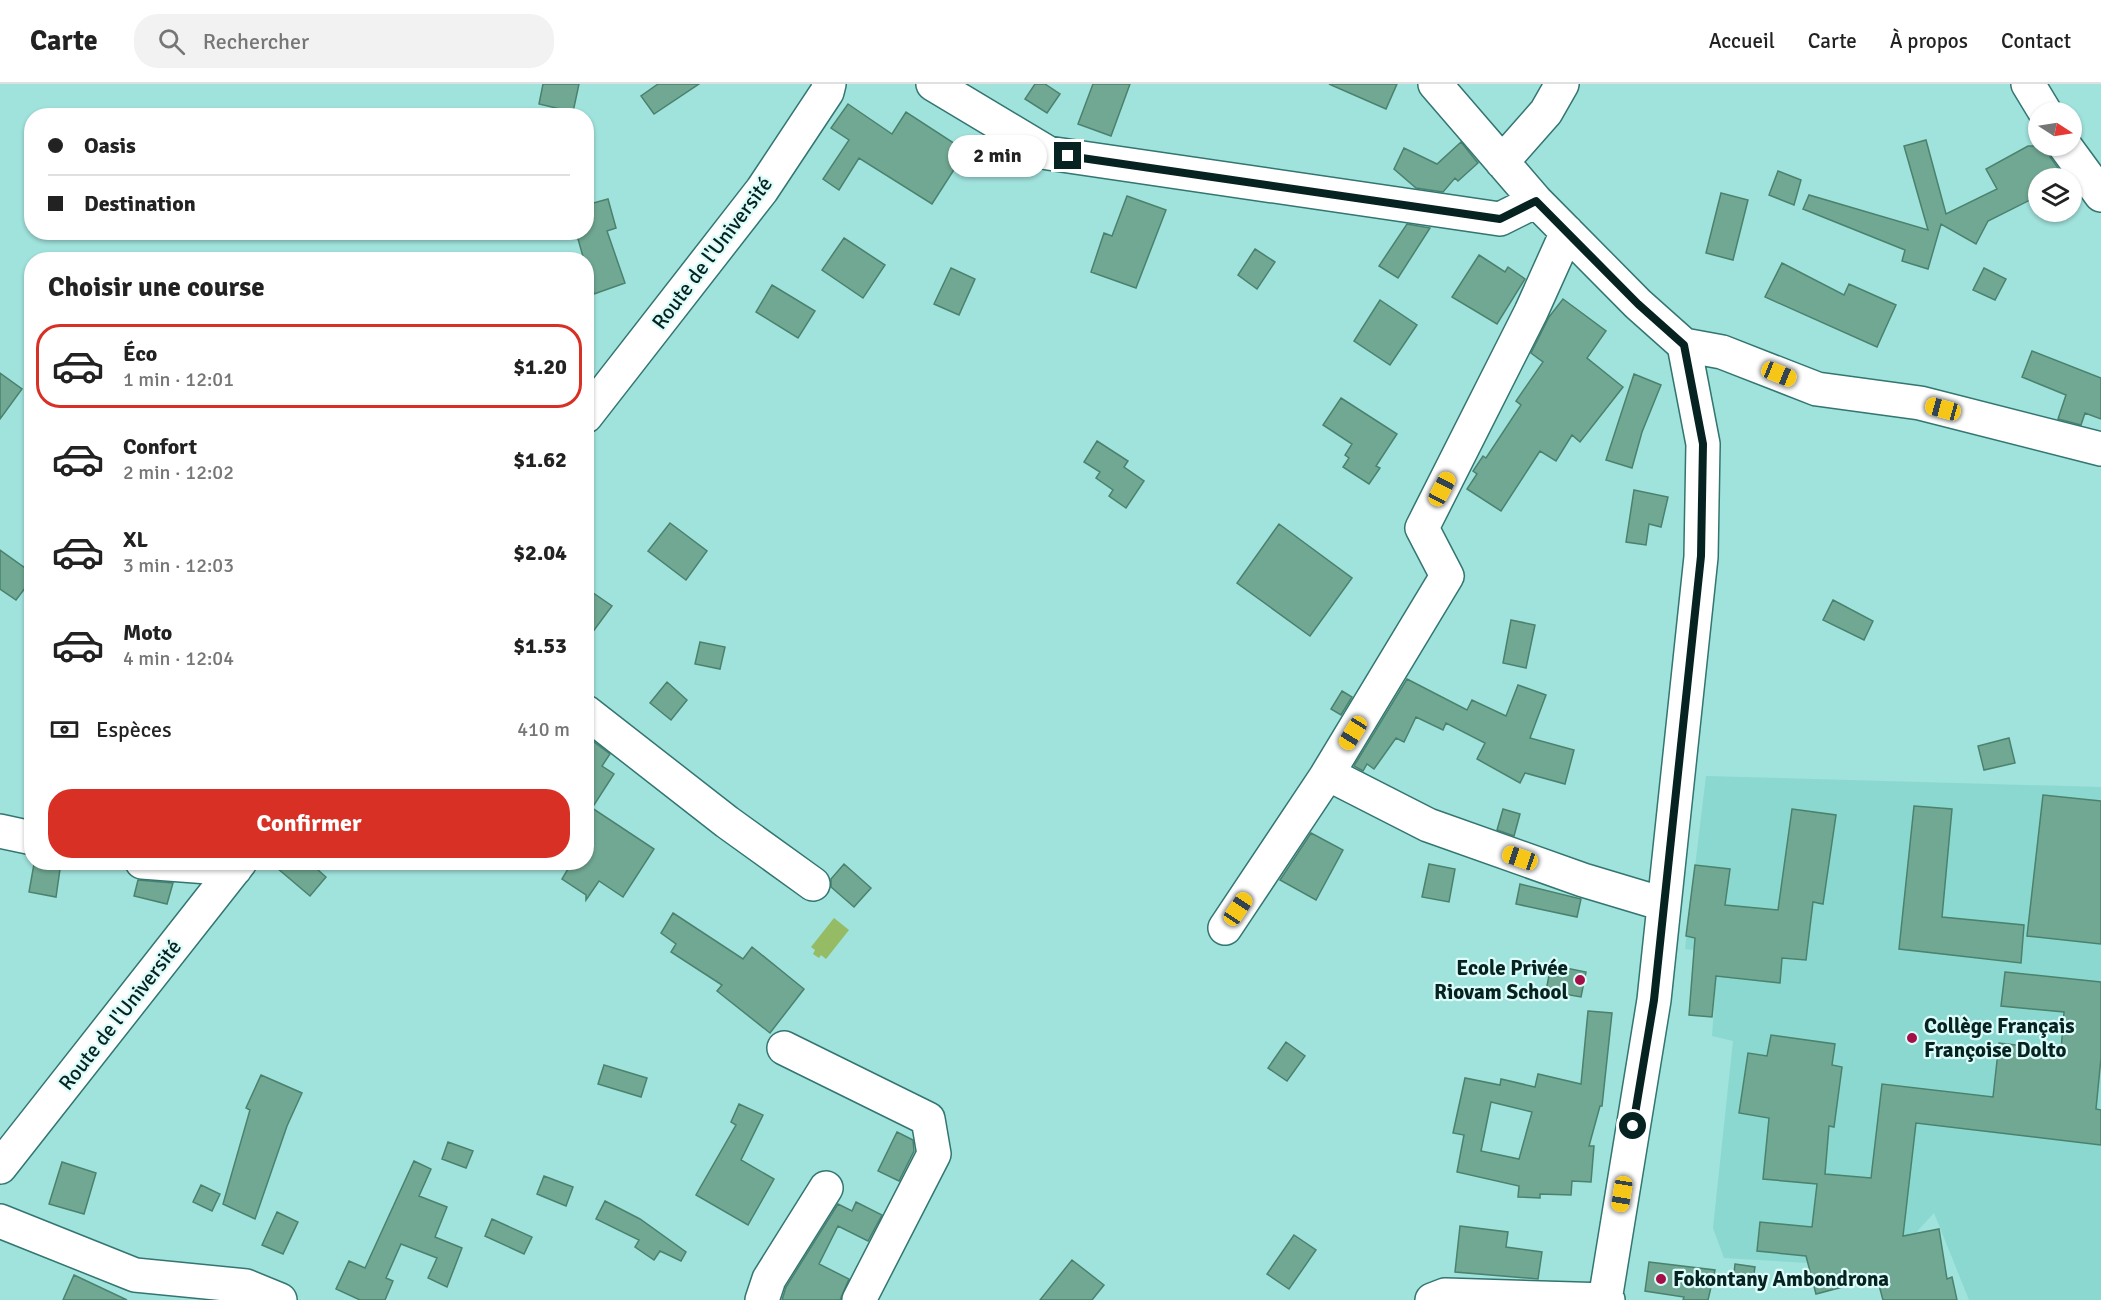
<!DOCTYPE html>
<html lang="fr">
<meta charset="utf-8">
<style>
:root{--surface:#fff;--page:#f2f2f2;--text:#222;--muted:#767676;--line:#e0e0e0;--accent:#d93025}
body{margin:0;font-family:Signika,sans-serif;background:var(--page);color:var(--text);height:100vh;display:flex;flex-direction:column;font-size:22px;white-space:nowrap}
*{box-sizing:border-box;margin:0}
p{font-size:20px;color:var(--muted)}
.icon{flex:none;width:33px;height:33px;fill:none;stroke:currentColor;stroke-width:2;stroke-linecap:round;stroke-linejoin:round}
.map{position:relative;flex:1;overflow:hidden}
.panel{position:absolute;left:24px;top:168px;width:570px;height:618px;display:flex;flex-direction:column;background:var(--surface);border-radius:24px;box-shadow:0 2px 4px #0004}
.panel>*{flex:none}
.top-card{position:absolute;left:24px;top:24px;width:570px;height:132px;border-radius:24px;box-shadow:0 2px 4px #0004;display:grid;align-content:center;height:132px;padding:0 24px;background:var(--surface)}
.needle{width:39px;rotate:102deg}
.buttons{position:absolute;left:2028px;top:18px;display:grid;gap:12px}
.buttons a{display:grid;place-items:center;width:54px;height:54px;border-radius:50%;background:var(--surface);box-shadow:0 2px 4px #0004;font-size:30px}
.end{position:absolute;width:27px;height:27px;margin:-14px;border:8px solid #072321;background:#fff;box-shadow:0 0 0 3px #fff}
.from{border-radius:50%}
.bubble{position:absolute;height:42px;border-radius:21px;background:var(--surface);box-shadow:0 2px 4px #0004;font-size:20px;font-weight:800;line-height:42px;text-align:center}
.car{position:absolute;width:18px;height:36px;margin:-18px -9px;border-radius:8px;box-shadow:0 0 4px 2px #0007;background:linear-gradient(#f5c518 24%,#345 0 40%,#f5c518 0 76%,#345 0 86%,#f5c518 0)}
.top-card b{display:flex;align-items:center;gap:21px;height:57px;font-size:22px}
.top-card b+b{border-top:2px solid var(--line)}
.top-card i{width:15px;height:15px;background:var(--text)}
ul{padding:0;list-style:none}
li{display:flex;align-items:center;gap:18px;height:84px;margin:0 12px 9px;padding:0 12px;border:3px solid transparent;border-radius:24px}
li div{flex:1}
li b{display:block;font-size:22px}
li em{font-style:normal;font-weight:800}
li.on{border-color:var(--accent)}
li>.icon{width:54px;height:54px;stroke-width:1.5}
h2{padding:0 24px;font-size:27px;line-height:72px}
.pay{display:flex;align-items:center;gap:15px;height:66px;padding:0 24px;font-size:22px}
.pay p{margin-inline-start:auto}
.cta{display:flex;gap:12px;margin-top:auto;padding:12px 24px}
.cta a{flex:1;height:69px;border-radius:24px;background:var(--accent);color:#fff;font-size:24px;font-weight:800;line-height:69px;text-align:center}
header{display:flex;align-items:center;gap:36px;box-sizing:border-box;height:84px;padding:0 30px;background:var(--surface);border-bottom:2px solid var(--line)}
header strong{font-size:28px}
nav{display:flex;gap:33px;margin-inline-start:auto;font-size:21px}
.search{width:420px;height:54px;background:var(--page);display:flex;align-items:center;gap:15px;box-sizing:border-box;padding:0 21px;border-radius:24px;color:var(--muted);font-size:22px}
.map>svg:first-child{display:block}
.built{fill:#8ad8d0}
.water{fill:#95bb65}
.building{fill:#70a893;stroke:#4a826d;stroke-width:1.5;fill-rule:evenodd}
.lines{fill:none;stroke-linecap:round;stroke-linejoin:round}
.minor-casing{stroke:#337570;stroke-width:36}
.minor{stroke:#fff;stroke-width:33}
.route{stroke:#072321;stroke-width:8}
.poi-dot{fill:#a50e46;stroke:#dcfcf9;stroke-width:2}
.labels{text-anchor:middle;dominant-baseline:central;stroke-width:4.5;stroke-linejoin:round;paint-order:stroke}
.street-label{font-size:21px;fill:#072321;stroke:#dcfcf9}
.poi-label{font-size:21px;font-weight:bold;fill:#072321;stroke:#dcfcf9;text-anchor:start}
</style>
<header>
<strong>Carte</strong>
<div class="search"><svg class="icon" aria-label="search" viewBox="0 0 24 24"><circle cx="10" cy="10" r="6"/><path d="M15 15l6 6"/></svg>Rechercher</div>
<nav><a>Accueil</a><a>Carte</a><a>À propos</a><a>Contact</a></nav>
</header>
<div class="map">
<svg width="2101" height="1216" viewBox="0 0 2101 1216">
<rect width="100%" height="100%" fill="#a0e2dc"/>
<path class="built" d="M1706,692L2101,703V1216H1969L1934,1129L1910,1155L1809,1179L1724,1174L1713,1144L1733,957L1712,952L1718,869L1685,865Z"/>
<path class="water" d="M834,834L849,846L826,875L821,871L819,874L813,870L815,866L811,863Z"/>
<path class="building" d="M543,0H579L573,28L539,20Z
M658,0H699L654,30L641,12Z
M1035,0H1045L1060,10L1047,29L1025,15Z
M1093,0H1130L1111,52L1078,40Z
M1329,0H1397L1386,25Z
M848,20L892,50L906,28L966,67L932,120L859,74L839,106L823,95L849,56L831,44Z
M1926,56L1946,130L1997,105L1986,85L2028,62H2047L2050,73L2065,94H2038V112L1988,137L1976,160L1941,140L1928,185L1902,177L1905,166L1803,125L1809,111L1928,146L1904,62Z
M1461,58L1478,79L1458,97L1455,94L1443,108L1416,104L1394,85L1404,64L1437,80Z
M1778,87L1801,96L1794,121L1769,111Z
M1721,109L1748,116L1733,176L1706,169Z
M1127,112L1166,126L1136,204L1091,188L1104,149L1112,152Z
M608,115L616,144L607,147L625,199L594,210L586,176H584L576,148H586V121Z
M1407,140L1430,144L1398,194L1379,182Z
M844,154L885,181L863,214L822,186Z
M1255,165L1275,178L1257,205L1238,191Z
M1479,171L1505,188L1508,183L1525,195L1497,240L1452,213Z
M1782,179L1844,211L1849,200L1896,221L1877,263L1765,213Z
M951,184L975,195L959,231L934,220Z
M1984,184L2006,195L1995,216L1973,206Z
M772,201L815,227L798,254L756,228Z
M1563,215L1606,247L1587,274L1623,303L1580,358L1572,351L1556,377L1540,367L1501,427L1467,405L1477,390L1473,387L1483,372L1486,374L1521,321L1516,317L1543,278L1531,269L1549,233Z
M1380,216L1417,241L1390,281L1354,257Z
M2032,267L2101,294V335L2085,329L2081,341L2058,335L2066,311L2022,293Z
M0,289L22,305L0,335Z
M1634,290L1661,301L1642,348L1632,384L1606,376Z
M1341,314L1397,350L1376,382L1380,384L1369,400L1343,383L1349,374L1345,371L1352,360L1323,341Z
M1097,357L1128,377L1124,383L1144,397L1126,424L1109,412L1113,406L1096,394L1100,388L1084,378Z
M1634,406L1668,413L1661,443L1649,440L1646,461L1626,458Z
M670,439L707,467L686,496L648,467Z
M1279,440L1352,494L1310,552L1237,499Z
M0,466L32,489V495L16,516L0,505Z
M586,504L612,522L586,557Z
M1833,516L1873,537L1864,556L1823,536Z
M1511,536L1535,541L1526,584L1503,579Z
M700,558L725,563L720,585L695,580Z
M1407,595L1467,626L1472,616L1506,632L1518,601L1546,611L1530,654L1574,666L1565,700L1525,689L1520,699L1477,675L1485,659L1446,639L1443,646L1416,633L1404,658L1396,654L1374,685L1367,680L1363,687L1354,682Z
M667,598L687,616L671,636L650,619Z
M1342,607L1352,613L1341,631L1331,625Z
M586,652L610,670L602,682L614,690L592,724L654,765L623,813L599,797L586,816V811L562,795L572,778H586Z
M2009,654L2015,679L1984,686L1978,662Z
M2043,711L2101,717V860L2027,852Z
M1914,722L1952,725L1942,833L2024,841L2021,879L1899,865Z
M1503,725L1520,730L1514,752L1497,746Z
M1792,725L1836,731L1823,820L1813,818L1806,876L1782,874L1780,899L1716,892L1712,933L1689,931L1695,854L1686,852L1695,781L1730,785L1725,821L1778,826Z
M1311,749L1343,766L1316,816L1280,796Z
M270,778H309L326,793L310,812Z
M34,780L60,785L56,813L29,808Z
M844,780L871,804L854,823L831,803V795Z
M1429,780L1455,785L1449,818L1422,813Z
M138,796L173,799L167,820L134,812Z
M1520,800L1581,815L1577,833L1516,820Z
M673,829L743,875L752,863L804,905L770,949L717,907L722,901L671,868L676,860L661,849Z
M1551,881L1586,888L1581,913L1546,907Z
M2005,888L2101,898V974L2096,1025L2101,1026V1061L1916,1039L1903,1152L1939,1145L1947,1195L1952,1193L1957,1216H1883L1877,1194L1816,1210L1806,1172L1757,1167L1760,1138L1812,1143L1817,1100L1763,1095L1769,1034L1739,1029L1748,969L1767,972L1771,951L1835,960L1832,981L1842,983L1834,1043L1829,1042L1825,1090L1871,1094L1882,1000L1993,1013L1999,959L2061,966L2064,928L2001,922Z
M1588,927L1612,929L1602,1022H1600L1589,1062H1594L1591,1098L1572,1097L1571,1111L1540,1110V1114L1518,1113L1519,1102L1457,1088L1464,1051L1453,1049L1465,994L1500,1001L1501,995L1535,1003L1538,990L1581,1000ZM1491,1018L1532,1028L1519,1075L1481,1067Z
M1286,958L1305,972L1287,997L1268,984Z
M604,981L647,994L641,1013L598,1000Z
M261,991L302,1009L287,1042L255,1135L223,1120L250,1026L246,1024Z
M739,1020L763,1031L741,1076L774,1095L748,1141L696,1111L736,1041L731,1038Z
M897,1048L913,1056L914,1067L899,1097L878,1087Z
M448,1058L473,1067L466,1084L442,1075Z
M414,1077L431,1085L419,1112L447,1123L435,1153L462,1164L447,1203L428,1194L437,1174L401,1160L386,1194L393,1197L385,1216H360L336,1205L349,1177L365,1184Z
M62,1078L96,1089L84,1130L49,1120Z
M544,1092L573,1103L566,1122L537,1110Z
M201,1101L220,1110L212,1127L193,1118Z
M605,1117L640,1135L686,1168L681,1177L660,1167L654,1176L635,1163L639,1156L596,1135Z
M856,1118L882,1131L868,1157L838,1142L819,1180L849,1195L840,1216H782L786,1203L838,1120L852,1127Z
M277,1128L298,1138L283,1170L262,1161Z
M492,1135L532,1153L524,1170L485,1152Z
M1460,1142L1508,1148L1506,1163L1542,1168L1538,1195L1455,1188Z
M1294,1151L1316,1166L1289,1205L1267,1190Z
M1072,1176L1104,1201L1092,1216H1040Z
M1649,1178L1715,1186L1708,1216H1683L1684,1213L1645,1207Z
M1735,1180L1755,1183L1752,1202L1733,1199Z
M74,1191L127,1216H63Z"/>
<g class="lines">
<g class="minor-casing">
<path id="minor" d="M933,0L1048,69L1500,135L1536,117
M1435,0L1536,117L1638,220L1684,261L1703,360L1701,473L1654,916L1605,1216
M2028,0L2045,28
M2065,62L2101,111
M1502,78L1546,28L1562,0
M1684,261L1722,268L1817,305L1920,319L2101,365
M586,332L762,106L827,8L829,0
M586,628L727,738L813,800
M1328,690L1428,741L1583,796L1663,820
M0,747L32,754
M142,778L235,785
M1225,844L1325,694L1447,492L1422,444L1531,228L1567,148
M784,964L928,1035L934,1070L859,1216
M0,1083L240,778
M0,1137L135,1191L246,1202L280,1216
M762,1216L769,1195L826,1104
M1432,1216L1445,1211L1608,1216"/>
</g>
<use href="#minor" class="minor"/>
</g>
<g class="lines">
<path class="route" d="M1068,72L1500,135L1536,117L1638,220L1684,261L1703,360L1701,472L1654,916L1633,1042"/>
</g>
<g class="poi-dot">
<circle cx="1580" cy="896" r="6"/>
<circle cx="1912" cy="954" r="6"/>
<circle cx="1661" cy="1195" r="6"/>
</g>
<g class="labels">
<g class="street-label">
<text transform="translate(712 169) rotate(-53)">Route de l'Université</text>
<text transform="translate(120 931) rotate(-52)">Route de l'Université</text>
</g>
<g class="poi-label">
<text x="1568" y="884" text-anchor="end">Ecole Privée<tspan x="1568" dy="24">Riovam School</tspan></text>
<text x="1924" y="942">Collège Français<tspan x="1924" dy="24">Françoise Dolto</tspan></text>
<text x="1673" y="1195">Fokontany Ambondrona</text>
</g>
</g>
</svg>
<div class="buttons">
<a><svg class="needle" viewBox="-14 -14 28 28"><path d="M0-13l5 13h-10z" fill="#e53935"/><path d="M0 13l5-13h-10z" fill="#767676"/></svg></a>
<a><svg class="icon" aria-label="layers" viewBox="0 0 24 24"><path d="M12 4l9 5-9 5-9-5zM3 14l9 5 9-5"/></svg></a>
</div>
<i class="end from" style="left:1633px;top:1042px"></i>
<i class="end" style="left:1068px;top:72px"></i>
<div class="bubble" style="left:948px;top:51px;width:99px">2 min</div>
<i class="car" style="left:1779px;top:290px;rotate:112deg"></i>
<i class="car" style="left:1943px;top:325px;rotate:285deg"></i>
<i class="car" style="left:1442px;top:405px;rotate:28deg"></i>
<i class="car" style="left:1353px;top:649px;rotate:212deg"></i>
<i class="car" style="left:1520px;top:774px;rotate:289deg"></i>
<i class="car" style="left:1238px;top:825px;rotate:34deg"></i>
<i class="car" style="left:1622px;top:1110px;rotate:189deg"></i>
<div class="top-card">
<b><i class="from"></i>Oasis</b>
<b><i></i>Destination</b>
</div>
<section class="panel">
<h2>Choisir une course</h2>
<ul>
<li class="on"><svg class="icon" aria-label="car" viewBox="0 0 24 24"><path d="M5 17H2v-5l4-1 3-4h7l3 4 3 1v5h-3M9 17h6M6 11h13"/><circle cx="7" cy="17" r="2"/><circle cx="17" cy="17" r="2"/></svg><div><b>Éco</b><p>1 min · 12:01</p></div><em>$1.20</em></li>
<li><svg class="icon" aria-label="car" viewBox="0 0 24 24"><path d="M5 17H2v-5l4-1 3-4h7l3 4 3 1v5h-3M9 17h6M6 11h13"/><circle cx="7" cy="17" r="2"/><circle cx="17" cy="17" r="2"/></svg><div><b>Confort</b><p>2 min · 12:02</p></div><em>$1.62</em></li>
<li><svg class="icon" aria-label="car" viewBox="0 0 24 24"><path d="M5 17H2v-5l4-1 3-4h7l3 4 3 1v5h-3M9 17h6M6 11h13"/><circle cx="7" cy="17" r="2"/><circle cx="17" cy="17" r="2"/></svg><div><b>XL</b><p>3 min · 12:03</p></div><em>$2.04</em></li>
<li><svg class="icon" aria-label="car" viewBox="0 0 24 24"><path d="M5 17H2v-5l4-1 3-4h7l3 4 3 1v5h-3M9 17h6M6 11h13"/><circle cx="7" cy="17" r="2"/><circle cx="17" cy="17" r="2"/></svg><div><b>Moto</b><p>4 min · 12:04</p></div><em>$1.53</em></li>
</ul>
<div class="pay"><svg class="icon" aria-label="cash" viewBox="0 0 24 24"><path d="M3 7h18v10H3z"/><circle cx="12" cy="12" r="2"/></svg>Espèces<p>410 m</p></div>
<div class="cta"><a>Confirmer</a></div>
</section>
</div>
